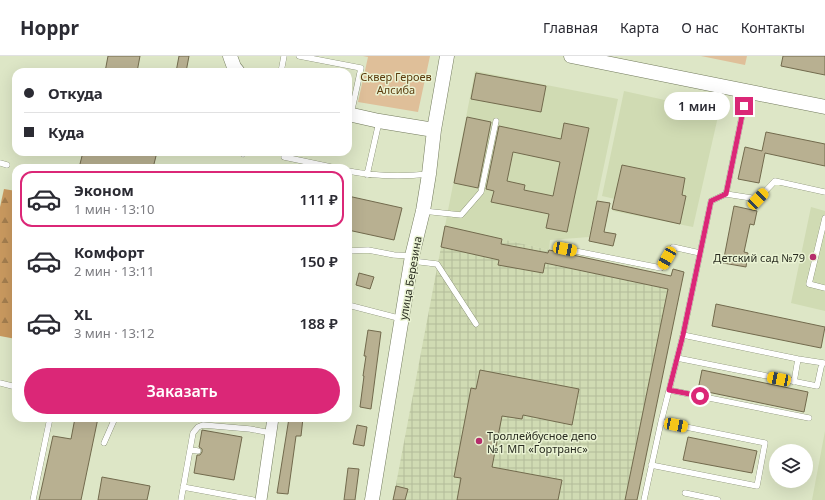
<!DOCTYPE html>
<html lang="ru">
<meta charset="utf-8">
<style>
:root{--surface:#fff;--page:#f2f2f3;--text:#2b2b33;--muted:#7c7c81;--line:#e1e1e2;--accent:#db2777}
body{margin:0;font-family:"Noto Sans",sans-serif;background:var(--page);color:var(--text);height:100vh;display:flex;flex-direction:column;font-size:15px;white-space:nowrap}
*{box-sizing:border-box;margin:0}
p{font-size:13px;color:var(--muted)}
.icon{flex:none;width:22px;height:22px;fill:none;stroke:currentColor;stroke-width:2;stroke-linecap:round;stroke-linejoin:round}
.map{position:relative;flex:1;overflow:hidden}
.sheet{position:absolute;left:12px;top:108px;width:340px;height:258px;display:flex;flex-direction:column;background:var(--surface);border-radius:12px;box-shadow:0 4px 16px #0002}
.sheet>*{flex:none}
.hud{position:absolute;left:12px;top:12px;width:340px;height:88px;border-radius:12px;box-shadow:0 4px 16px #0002;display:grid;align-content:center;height:88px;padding:0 12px;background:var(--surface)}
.controls{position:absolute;left:769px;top:388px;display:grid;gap:8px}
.controls a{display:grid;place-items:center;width:44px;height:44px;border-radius:50%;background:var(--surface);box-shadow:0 4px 16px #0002;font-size:20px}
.end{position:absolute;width:18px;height:18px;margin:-9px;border:5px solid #db2777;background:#fff;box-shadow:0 0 0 2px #fff}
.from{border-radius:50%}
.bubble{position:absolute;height:28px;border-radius:14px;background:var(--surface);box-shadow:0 4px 16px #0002;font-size:13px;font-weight:600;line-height:28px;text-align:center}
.car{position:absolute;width:12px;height:24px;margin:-12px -6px;border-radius:5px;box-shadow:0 0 3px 1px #0007;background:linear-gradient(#f5c518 24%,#345 0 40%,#f5c518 0 76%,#345 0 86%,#f5c518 0)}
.hud b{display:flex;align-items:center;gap:14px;height:38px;font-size:15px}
.hud b+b{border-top:1px solid var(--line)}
.hud i{width:10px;height:10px;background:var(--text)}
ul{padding:7px 0 0;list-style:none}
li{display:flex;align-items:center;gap:12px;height:56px;margin:0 8px 6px;padding:0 4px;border:2px solid transparent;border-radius:12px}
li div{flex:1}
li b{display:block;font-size:15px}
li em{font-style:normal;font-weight:600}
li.on{border-color:var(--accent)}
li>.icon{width:36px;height:36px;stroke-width:1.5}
.primary-button{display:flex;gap:8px;margin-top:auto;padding:8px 12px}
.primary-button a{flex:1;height:46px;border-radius:24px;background:var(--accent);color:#fff;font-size:16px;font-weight:600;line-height:46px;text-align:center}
header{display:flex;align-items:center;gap:24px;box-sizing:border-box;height:56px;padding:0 20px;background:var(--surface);border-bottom:1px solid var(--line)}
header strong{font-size:19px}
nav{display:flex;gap:22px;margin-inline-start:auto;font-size:14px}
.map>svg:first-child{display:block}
.built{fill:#d0dbb3}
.industrial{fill:url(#industrial-grid)}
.forest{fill:url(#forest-firs)}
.park{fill:#dfbf99}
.building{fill:#b8b091;stroke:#726a4d;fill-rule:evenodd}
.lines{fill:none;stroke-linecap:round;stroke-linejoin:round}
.service-casing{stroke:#727a5c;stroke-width:6}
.minor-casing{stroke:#727a5c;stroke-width:12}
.tertiary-casing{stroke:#727a5c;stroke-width:15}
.service{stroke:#fff;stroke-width:5.5}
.minor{stroke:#fff;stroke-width:11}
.tertiary{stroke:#fff;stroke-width:14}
.route{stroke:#db2777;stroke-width:5}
.poi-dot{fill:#b52d6c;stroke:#eaf3d3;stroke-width:1.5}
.labels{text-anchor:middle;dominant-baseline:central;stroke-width:3;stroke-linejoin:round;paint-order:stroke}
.park-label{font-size:11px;fill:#5b3b0c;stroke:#eaf3d3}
.poi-label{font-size:11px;fill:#292c20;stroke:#eaf3d3;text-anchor:end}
.street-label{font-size:11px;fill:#292c20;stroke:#eaf3d3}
</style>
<header>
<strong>Hoppr</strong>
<nav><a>Главная</a><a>Карта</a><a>О нас</a><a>Контакты</a></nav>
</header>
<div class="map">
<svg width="825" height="444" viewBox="0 0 825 444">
<defs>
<pattern id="industrial-grid" width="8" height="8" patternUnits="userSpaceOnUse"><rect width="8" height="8" fill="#d0dbb3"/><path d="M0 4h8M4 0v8" fill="none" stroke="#b3bc9a"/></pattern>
<pattern id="forest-firs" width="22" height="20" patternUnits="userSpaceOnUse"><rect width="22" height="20" fill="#c9995f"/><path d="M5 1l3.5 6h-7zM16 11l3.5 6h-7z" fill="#a37d4e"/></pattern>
</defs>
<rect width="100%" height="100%" fill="#dde6c6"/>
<path class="built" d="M475,15L618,43L589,181L550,184L549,194L445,170Z
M624,35L719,56L693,171L613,155L615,143L602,140Z
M811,151L825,155V255L791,247Z
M825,375V444H812Z"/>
<path class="industrial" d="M445,170L549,194L546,207L668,233L625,444H393Z"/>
<path class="forest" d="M4,133L16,135V283L0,280V151Z"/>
<path class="park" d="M363,0H430L418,56L358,46L368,1Z
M701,0H747L745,9Z"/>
<path class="building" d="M108,0H140L137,16H105Z
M179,0H189L186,16H176Z
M783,0H825V19L781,10Z
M476,17L546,30L541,56L471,43Z
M467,61L491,66L478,132L454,127Z
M564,67L589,72L567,176L546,172L549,158L491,146L494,135L486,133L499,70L561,83ZM513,96L560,106L553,140L524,134L525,129L507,125Z
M766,76L825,88V110L765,97L759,127L738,123L745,91L762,95Z
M83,96H157L153,112H79Z
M622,109L685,122L682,139L686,140L680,168L612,153Z
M348,140L402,152L394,184L348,174Z
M597,145L610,147L604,176L616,178L613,190L589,185Z
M734,150L757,155L754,169L750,168L744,196L748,197L746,211L723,207Z
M445,170L502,183L501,188L548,197L549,194L671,220L673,213L684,216L637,444H625L668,233L545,207L543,217L498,209L499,204L441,191Z
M359,217L374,221L370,233L356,229Z
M716,248L825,271L821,292L712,270Z
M368,274L381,276L371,353L360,351L364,320H363L366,300H364Z
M480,314L579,333L572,369L523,359L522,363L502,360L492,411L562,424L558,444H457L461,422L454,421L471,332L476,333Z
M702,314L808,336L804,356L698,334Z
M75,362H98L81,444H39L53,380L71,383Z
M289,362H303L301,380H296L288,438L277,437Z
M357,369L367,371L364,390L353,388Z
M202,374L242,381L234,424L194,417L197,399H200L202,396V393L199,391Z
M688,381L757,395L752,417L683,404Z
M348,412L359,413L355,444H344Z
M102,421L150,430L147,444H98Z
M396,430L408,433L405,444H393Z"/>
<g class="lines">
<g class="service-casing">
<path id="service" d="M299,0L361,12L351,58
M281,16L284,0
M243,98L244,96
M284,101L336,112
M0,107L7,109
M348,115C374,120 402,121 429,118
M367,119L379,66
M726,138L758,143L775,125L825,136
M423,155L461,159L481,136L496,65
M825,162L809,228L825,232
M565,193L661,212L673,191L700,197
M348,195L368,194L394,199L412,200
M412,205L437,208L476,268
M348,249L402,263
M683,279L798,303L824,307
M677,302L817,330L822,307
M794,326L798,303
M0,327L16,331
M669,334L809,362
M104,387L115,362
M190,394L198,395
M651,409L757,430L765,387L661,366
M183,431L253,444
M685,437L718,444
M33,444L50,362
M181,444L193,377L198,371L203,369L250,373L271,377
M644,444L661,366L683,279L711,145L726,138L747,35"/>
</g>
<g class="minor-casing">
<path id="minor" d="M261,444L273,362"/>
</g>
<g class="tertiary-casing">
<path id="tertiary" d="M230,0L234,11L238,16
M571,0L825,51
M348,58L379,65L434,74
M372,444L412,200L423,155L429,118L434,74L447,0"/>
</g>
<use href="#service" class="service"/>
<use href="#minor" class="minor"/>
<use href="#tertiary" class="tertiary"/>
</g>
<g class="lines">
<path class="route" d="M700,340L669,334L683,279L711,145L726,138L744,50"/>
</g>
<g class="poi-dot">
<circle cx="813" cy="201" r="4"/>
<circle cx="479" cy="385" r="4"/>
</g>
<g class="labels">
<g class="park-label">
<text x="396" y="20">Сквер Героев<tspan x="396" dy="13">Алсиба</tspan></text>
</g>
<g class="poi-label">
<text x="805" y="201">Детский сад №79</text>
<text x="487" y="379" text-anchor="start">Троллейбусное депо<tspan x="487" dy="13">№1 МП «Гортранс»</tspan></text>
</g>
<g class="street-label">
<text transform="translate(410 222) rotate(-80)">улица Березина</text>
</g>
</g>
</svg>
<div class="controls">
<a><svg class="icon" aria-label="layers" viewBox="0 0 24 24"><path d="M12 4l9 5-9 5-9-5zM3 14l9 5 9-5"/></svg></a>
</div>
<i class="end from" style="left:700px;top:340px"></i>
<i class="end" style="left:744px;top:50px"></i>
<div class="bubble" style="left:664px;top:36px;width:66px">1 мин</div>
<i class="car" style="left:758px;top:143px;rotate:44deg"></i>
<i class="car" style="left:565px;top:193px;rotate:101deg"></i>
<i class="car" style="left:667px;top:202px;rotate:210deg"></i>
<i class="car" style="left:779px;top:323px;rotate:281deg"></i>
<i class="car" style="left:676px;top:369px;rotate:101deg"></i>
<div class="hud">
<b><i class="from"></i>Откуда</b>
<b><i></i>Куда</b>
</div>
<section class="sheet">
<ul>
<li class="on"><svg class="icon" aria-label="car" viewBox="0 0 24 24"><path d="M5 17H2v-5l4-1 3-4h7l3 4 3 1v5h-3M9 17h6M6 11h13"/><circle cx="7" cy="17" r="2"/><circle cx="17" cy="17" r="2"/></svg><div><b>Эконом</b><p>1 мин · 13:10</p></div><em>111 ₽</em></li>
<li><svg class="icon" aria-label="car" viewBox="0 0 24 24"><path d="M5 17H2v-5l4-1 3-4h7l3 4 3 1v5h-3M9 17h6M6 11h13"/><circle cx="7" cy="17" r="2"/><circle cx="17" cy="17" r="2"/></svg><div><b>Комфорт</b><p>2 мин · 13:11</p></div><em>150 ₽</em></li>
<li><svg class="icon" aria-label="car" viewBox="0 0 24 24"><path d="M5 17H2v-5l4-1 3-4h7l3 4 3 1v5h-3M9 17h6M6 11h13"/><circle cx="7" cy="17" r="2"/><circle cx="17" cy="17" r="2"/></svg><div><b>XL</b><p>3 мин · 13:12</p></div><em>188 ₽</em></li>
</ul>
<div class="primary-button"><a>Заказать</a></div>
</section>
</div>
